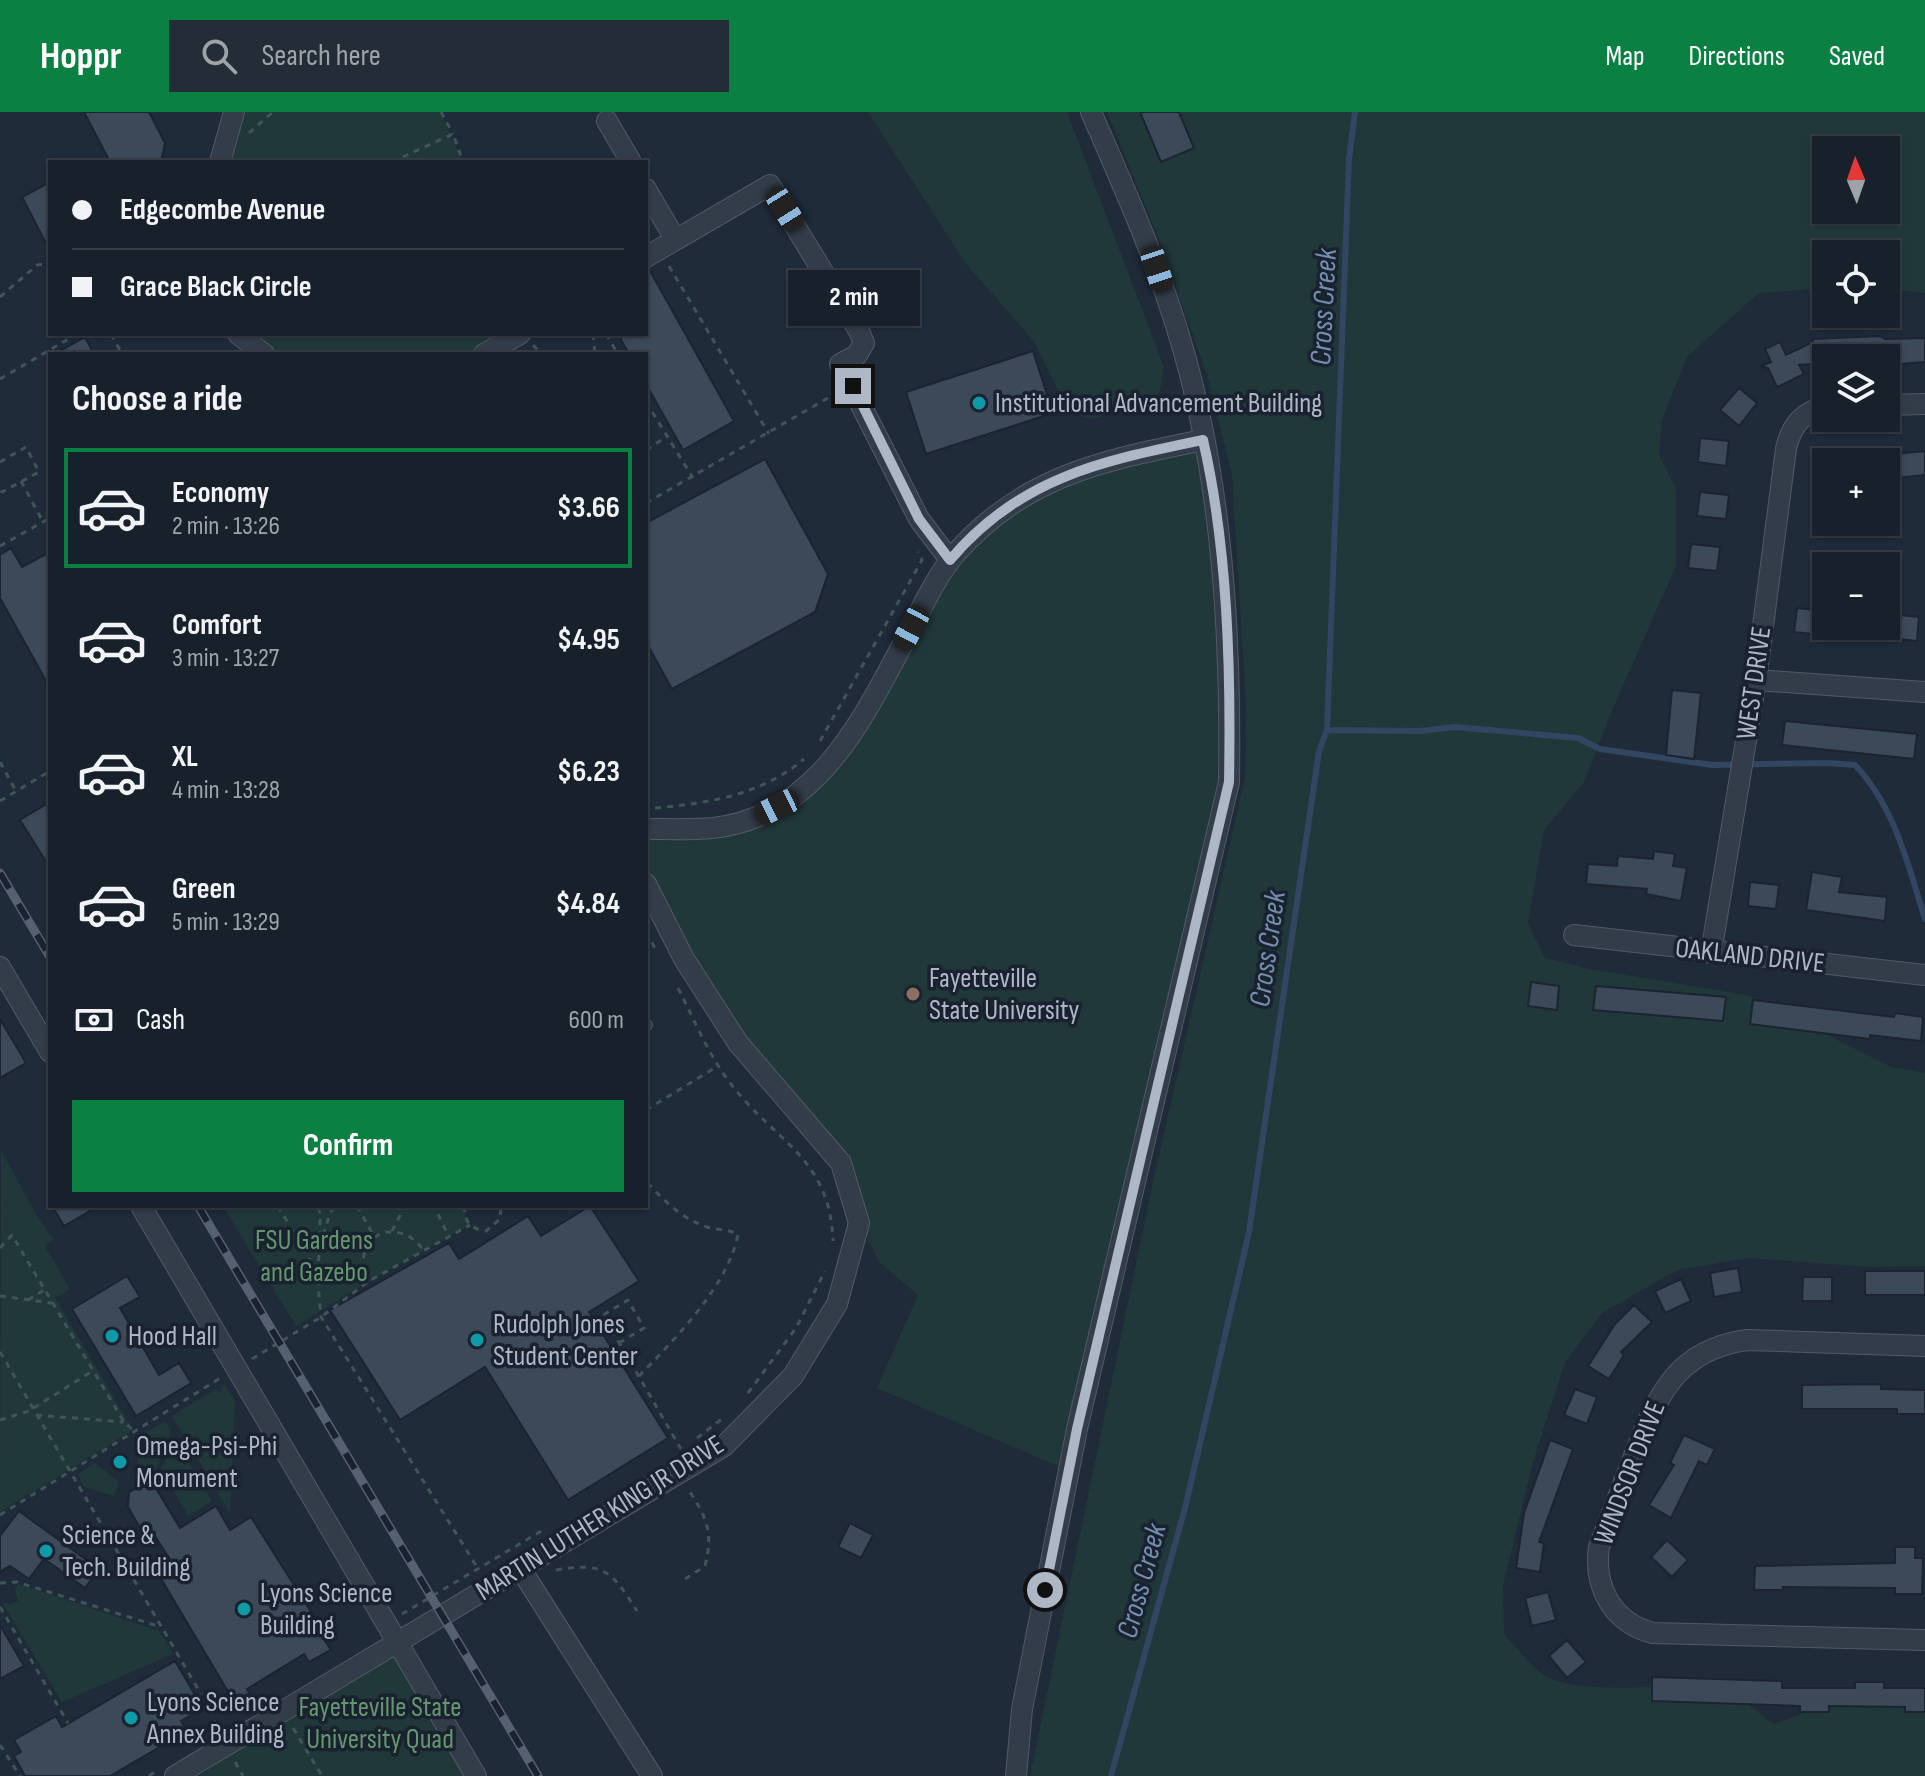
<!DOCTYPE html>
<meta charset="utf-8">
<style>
:root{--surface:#17202b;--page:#242d37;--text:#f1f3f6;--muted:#9ea3a9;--line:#363e47;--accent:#0b8043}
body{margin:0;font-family:"Sofia Sans Condensed",sans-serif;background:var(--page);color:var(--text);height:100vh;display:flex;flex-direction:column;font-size:30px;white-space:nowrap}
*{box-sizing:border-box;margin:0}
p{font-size:26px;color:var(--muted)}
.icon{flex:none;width:44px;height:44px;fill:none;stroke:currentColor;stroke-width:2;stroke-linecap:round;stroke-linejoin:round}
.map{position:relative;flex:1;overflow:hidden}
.sheet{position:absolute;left:48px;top:240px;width:600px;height:856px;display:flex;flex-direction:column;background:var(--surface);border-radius:0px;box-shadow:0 2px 6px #0004,0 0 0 2px var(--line)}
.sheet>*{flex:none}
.guide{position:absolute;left:48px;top:48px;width:600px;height:176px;border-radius:0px;box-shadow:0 2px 6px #0004,0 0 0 2px var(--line);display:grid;align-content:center;height:176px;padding:0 24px;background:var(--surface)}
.needle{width:52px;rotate:358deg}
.tools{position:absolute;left:1812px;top:24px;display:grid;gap:16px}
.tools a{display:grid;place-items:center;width:88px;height:88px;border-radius:0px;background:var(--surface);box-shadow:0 2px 6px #0004,0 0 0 2px var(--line);font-size:40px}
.end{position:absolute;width:36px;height:36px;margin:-18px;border:10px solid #adb7c6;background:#111;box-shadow:0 0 0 4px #111}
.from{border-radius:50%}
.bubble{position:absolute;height:56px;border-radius:0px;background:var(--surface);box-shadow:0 2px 6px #0004,0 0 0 2px var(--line);font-size:26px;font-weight:700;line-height:56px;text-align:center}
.car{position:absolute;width:24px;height:48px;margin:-24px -12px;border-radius:10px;box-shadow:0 0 6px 2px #0007;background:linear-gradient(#222 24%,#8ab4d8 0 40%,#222 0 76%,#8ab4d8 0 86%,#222 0)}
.guide b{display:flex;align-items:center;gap:28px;height:76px;font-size:30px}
.guide b+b{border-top:2px solid var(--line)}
.guide i{width:20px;height:20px;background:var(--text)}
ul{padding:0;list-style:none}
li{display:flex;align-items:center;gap:24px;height:120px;margin:0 16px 12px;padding:0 8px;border:4px solid transparent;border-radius:0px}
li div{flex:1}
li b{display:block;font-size:30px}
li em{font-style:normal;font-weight:700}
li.selected{border-color:var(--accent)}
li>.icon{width:72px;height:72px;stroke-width:1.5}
h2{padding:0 24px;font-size:36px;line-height:96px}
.pay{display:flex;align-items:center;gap:20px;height:88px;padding:0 24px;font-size:30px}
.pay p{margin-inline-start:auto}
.button{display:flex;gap:16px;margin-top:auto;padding:16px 24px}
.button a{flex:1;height:92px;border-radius:0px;background:var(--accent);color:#fff;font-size:32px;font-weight:700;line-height:92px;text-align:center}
header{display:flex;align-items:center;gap:48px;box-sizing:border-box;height:112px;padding:0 40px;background:var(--accent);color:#fff}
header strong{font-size:38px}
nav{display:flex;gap:44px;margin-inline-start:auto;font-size:28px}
.search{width:560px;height:72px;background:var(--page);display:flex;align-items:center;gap:20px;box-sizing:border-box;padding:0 28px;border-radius:0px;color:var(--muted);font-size:30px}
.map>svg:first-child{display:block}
.green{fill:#21383a;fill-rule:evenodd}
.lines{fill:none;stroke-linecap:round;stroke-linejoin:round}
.stream{stroke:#324661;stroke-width:6}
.building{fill:#3b4959;stroke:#1b2430;stroke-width:2}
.lane-casing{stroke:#515a67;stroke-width:12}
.street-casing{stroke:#515a67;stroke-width:22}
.path{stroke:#3f5557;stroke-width:3;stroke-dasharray:6 6;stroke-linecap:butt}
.lane{stroke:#333d49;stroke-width:10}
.street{stroke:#333d49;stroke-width:20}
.rail-casing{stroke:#556171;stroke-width:9}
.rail{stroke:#19222e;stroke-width:6;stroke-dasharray:18;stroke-linecap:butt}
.route{stroke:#adb7c6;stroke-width:10}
.culture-dot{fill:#0f9aa8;stroke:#19222e;stroke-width:3}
.education-dot{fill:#8d6e63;stroke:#19222e;stroke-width:3}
.labels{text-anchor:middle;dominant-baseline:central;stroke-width:7;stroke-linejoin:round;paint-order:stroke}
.poi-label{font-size:28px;fill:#adb7c6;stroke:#19222e;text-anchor:start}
.street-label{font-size:28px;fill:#adb7c6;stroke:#19222e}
.park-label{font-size:28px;fill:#64976f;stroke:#19222e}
.water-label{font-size:30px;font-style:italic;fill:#748eb0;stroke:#19222e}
</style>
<header>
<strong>Hoppr</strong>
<div class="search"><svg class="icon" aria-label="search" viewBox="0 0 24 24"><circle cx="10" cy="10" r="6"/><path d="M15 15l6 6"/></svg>Search here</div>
<nav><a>Map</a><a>Directions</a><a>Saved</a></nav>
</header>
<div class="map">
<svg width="1925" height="1664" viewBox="0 0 1925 1664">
<rect width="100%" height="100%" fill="#1f2b39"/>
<path class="green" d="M234,0H440L463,50H219Z
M868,0H1067L1164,255L1160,279L1147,293L1091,307L1074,301L1061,284L1034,229L966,152Z
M1107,0H1925V181L1886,176V142H1826V176L1759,181L1687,245L1662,308L1659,343L1676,377V454L1613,596L1584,670L1544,718L1528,811L1545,846L1591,857L1747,883L1891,955L1925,961V1154L1871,1155L1747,1146L1677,1158L1602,1201L1565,1250L1533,1350L1503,1473L1504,1522C1517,1535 1532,1557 1548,1565C1583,1584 1690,1573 1731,1568L1751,1595L1774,1612L1820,1595L1925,1584V1664H1030L1154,1065L1245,666L1246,593L1232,363L1207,262L1155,117ZM1826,38H1886V98H1826Z
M238,222H520L484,242H264Z
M1203,328L1229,670L1069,1359L877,1276L918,1183L880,1151L859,1111L841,1051L782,982L646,772V717L714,716L819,664L957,440L1014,391Z
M1,1038L38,1106L54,1127L45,1134L70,1177L55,1186L133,1318L0,1400Z
M223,1094H466L464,1098L470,1113L369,1169L296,1214Z
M225,1272L235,1289L230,1401L172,1304L216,1277L222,1282L220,1276Z
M165,1309L171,1319L155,1360L140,1359L133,1328Z
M174,1325L194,1359L171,1374L159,1363Z
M95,1351L119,1370L114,1384L84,1375L78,1362Z
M197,1364L212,1389L188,1404L173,1378Z
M18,1472L159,1519L173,1542L62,1590L2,1490L10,1492L18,1489L15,1477Z
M398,1538L474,1664H199L255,1625Z"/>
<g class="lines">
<path class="stream" d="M1327,618L1420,619L1455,615L1578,626L1600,637L1712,653L1829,651L1855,653C1895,695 1908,753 1925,807
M1111,1664L1185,1396L1249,1120L1319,639L1327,618L1349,47L1355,0"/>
</g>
<path class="building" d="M84,0H149L165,31L161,50H110Z
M1140,0H1179L1194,36L1161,50Z
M50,70V139L22,85Z
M649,157L734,309L683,338L646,272V242H629L618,222H646V158Z
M1880,224L1885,227L1925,226V250L1886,253V246H1826V251L1799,253L1804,262L1777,275L1768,256L1761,254L1771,250L1765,237L1780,230L1786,243L1813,230V227Z
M85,225L94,242H55Z
M1033,239L1053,301L926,342L906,280Z
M1739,276L1757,291L1739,314L1720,298Z
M1700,326L1729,329L1726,354L1698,350Z
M1925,339V363L1886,367V343Z
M765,347L828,462L815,500L672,577L646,530V411Z
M1700,380L1729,383L1726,407L1697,404Z
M1691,432L1720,435L1717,459L1688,456Z
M11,436L22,455L50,440V576L0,486V443Z
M1797,496L1825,499L1823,523L1794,520Z
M1891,502L1919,505L1917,529L1888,526Z
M1672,578L1701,581L1694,647L1666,643Z
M1785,609L1917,622L1914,647L1782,633Z
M50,690V756L20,708Z
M1654,739L1675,742L1673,754L1687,756L1681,789L1646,782L1647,777L1586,772L1588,752L1617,754L1618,744L1653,747Z
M1812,760L1842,765L1839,780L1887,785L1885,809L1806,798Z
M1750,770L1779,773L1776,797L1748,794Z
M1531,870L1559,874L1557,898L1528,894Z
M1596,874L1726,885L1723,909L1593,898Z
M1753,888L1894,905L1895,901L1923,905L1921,929L1870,923V927L1750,912Z
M0,907L26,951L0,966Z
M52,1094H98L64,1114Z
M590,1094L639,1169L589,1200L668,1326L568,1388L485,1255L400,1308L330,1198L449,1131L459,1147L528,1104L541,1124Z
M1738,1156L1742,1180L1714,1185L1710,1161Z
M1865,1159H1925V1183H1865Z
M127,1164L140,1185L120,1196L159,1263L179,1251L191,1271L136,1304L72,1197Z
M1803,1165H1832V1189H1802Z
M1681,1167L1691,1189L1665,1201L1655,1179Z
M1634,1193L1652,1210L1621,1240L1624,1243L1609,1267L1588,1254L1615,1212Z
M1881,1272V1277L1925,1278V1302H1897V1297H1802V1273Z
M1575,1277L1597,1285L1587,1312L1564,1303Z
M1684,1323L1715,1337L1707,1353L1699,1349L1671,1406L1649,1393L1674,1353L1670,1351Z
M1550,1328L1573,1337L1539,1430L1544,1431L1540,1460L1516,1456L1524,1401Z
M145,1372L157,1378L180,1416L216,1394L230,1418L251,1405L325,1522L322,1524L331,1538L309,1550L304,1542L247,1577L251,1585L236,1593L157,1460L172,1451L155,1424L147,1428L128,1395L129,1380Z
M19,1399L99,1457L85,1476L44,1447L29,1467L10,1454L0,1460V1424Z
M850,1411L873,1423L861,1446L838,1435Z
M1667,1428L1688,1448L1672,1465L1651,1445Z
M1895,1435H1915V1446H1923L1922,1482H1895V1476L1783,1475V1478H1754L1755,1454L1895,1451Z
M1548,1480L1556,1508L1532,1514L1525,1486Z
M0,1513L24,1554L0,1567Z
M1567,1528L1586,1550L1567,1566L1549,1544Z
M175,1549L203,1596L181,1609L187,1619L110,1664H25L14,1644L21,1640L14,1628L56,1604L62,1615Z
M1652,1565L1782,1569V1576H1855V1570H1884V1576H1925V1600H1905V1595L1829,1594V1600H1800V1594L1652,1589Z"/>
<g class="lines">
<g class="lane-casing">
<path id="lane" d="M646,913H647"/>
</g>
<g class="street-casing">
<path id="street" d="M607,9L631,50
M220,50L234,0
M646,77L675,127
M646,145L770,73L859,219L864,231L857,243L840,252L919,407L950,448
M238,222L264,242
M484,242L520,222
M1886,293L1925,292
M1756,568L1925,580
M646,717C668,717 691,718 713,716C818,704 862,608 906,526C921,498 935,466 955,442C1024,363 1105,348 1203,328
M1574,823L1925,863
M1711,841L1756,568L1786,337C1791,313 1803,300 1826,294
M0,855L50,940
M141,1094L476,1664
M1925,1234L1747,1228C1673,1238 1656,1288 1632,1349C1621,1377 1610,1406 1599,1435C1593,1475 1613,1511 1653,1521L1925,1528
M520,1456L652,1664
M175,1664L724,1334L793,1264L837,1192L859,1111L841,1051L738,931L684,847L646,772
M1016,1664L1022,1597L1077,1317L1229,670C1231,526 1223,376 1183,237C1160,156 1125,78 1091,0"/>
</g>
<path class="path" d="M441,0L453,22
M249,21L273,0
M392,50L453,22L463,50
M669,154L769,322
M0,185L37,153L50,151
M111,222L122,242
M593,222L595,242
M606,222L618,242
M533,233L541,242
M0,267L77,222
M646,290L693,366
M646,338L666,325
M0,350L26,335L39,360L2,380L0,377
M21,369L43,410
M646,391L833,283
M0,434L50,406
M820,629L922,448L918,440
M0,650L16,679
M0,689L50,659
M655,696C710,691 761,683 804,647
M646,820L656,838
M678,876C694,907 707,940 728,968C772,1029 830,1043 833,1129
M646,998L718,954
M278,1094L317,1161L321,1205L477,1455
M357,1094L375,1126
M430,1094L436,1098L449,1125
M465,1094C463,1108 471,1118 486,1119L500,1107L501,1094
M392,1119L405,1094
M323,1123L331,1099L337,1094
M0,1136L12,1123L124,1310L133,1318
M317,1161L321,1127L319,1094
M369,1169C357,1149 364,1135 380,1121C399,1118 412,1122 423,1138
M0,1184L52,1191
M28,1188L44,1178
M619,1231L644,1216L628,1188L603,1203L681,1337
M0,1240L201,1582
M252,1247L321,1205L369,1169L470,1113
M639,1264C673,1229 729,1173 738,1122C728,1117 717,1118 707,1115C682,1107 663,1088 646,1069
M748,1281L796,1216L825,1159
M36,1303L124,1310
M0,1308L29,1299L94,1258
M697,1326L723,1306
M0,1403L222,1265
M556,1458C604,1450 611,1458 637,1499
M685,1467L705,1454C714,1420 706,1404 688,1377
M0,1471L17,1470L161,1515
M0,1495L68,1611
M402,1502L543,1418
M210,1597L217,1615
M293,1616L322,1664
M0,1633L20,1664
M235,1650L243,1664
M149,1664L156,1659"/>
<use href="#lane" class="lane"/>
<use href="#street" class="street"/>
<g class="rail-casing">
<path id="rail" d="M0,761L50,845
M198,1094L538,1664"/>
</g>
<use href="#rail" class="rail"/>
</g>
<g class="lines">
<path class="route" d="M853,274L919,407L950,448C1020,365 1102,349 1203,328C1228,436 1231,559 1229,670L1077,1317L1045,1478"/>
</g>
<g class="culture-dot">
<circle cx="979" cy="291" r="8"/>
<circle cx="112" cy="1224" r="8"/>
<circle cx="477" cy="1228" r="8"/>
<circle cx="120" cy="1350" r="8"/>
<circle cx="46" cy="1439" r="8"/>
<circle cx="244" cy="1497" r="8"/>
<circle cx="131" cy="1606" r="8"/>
</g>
<circle class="education-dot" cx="913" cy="882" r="8"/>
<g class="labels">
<g class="poi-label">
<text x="995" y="291">Institutional Advancement Building</text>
<text x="929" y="866">Fayetteville<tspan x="929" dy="32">State University</tspan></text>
<text x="493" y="1212">Rudolph Jones<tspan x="493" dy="32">Student Center</tspan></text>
<text x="128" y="1224">Hood Hall</text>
<text x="136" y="1334">Omega-Psi-Phi<tspan x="136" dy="32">Monument</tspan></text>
<text x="62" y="1423">Science &amp;<tspan x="62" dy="32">Tech. Building</tspan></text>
<text x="260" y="1481">Lyons Science<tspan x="260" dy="32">Building</tspan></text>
<text x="147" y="1590">Lyons Science<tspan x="147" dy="32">Annex Building</tspan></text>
</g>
<g class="street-label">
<text transform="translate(1754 571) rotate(-82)">WEST DRIVE</text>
<text transform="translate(1750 844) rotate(6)">OAKLAND DRIVE</text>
<text transform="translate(1630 1361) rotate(-69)">WINDSOR DRIVE</text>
<text transform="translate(600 1406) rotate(-32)">MARTIN LUTHER KING JR DRIVE</text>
</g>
<g class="park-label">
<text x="314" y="1128">FSU Gardens<tspan x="314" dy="32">and Gazebo</tspan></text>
<text x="380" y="1595">Fayetteville State<tspan x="380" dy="32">University Quad</tspan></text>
</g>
<g class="water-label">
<text transform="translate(1324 195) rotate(-87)">Cross Creek</text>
<text transform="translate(1268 837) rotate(-82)">Cross Creek</text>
<text transform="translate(1142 1469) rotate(-75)">Cross Creek</text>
</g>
</g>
</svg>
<div class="tools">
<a><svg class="needle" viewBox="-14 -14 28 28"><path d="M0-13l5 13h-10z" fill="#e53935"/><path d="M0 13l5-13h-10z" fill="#9ea3a9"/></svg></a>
<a><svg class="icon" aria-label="locate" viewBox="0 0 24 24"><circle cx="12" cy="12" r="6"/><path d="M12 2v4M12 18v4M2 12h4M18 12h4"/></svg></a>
<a><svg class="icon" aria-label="layers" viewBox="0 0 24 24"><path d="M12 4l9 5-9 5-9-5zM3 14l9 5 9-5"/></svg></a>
<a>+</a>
<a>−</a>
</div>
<i class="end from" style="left:1045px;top:1478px"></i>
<i class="end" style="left:853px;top:274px"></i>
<div class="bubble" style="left:788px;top:158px;width:132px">2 min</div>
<i class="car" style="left:785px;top:97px;rotate:148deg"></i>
<i class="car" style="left:1157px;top:157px;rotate:162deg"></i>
<i class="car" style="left:911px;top:516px;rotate:208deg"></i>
<i class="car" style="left:777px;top:695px;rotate:244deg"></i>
<div class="guide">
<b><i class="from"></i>Edgecombe Avenue</b>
<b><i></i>Grace Black Circle</b>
</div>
<section class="sheet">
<h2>Choose a ride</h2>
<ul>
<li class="selected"><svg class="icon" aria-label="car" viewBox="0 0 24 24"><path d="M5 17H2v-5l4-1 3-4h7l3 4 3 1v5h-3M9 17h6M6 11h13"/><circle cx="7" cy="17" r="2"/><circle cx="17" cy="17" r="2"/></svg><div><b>Economy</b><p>2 min · 13:26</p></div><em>$3.66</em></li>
<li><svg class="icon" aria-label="car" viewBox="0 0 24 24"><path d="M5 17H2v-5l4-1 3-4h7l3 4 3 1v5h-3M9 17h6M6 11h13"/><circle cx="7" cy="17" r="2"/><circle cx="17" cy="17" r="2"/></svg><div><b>Comfort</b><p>3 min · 13:27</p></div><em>$4.95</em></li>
<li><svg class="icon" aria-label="car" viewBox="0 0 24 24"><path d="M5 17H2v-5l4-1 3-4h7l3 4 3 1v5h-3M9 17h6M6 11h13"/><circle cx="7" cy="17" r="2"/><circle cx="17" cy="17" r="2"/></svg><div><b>XL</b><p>4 min · 13:28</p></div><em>$6.23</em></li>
<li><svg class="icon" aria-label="car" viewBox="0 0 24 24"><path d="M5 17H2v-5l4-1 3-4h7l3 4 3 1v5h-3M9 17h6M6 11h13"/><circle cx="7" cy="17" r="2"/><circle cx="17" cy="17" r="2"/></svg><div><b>Green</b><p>5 min · 13:29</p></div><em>$4.84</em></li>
</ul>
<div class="pay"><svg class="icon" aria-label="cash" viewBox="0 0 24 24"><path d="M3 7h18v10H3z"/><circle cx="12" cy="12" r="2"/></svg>Cash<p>600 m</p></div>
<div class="button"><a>Confirm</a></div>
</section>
</div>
